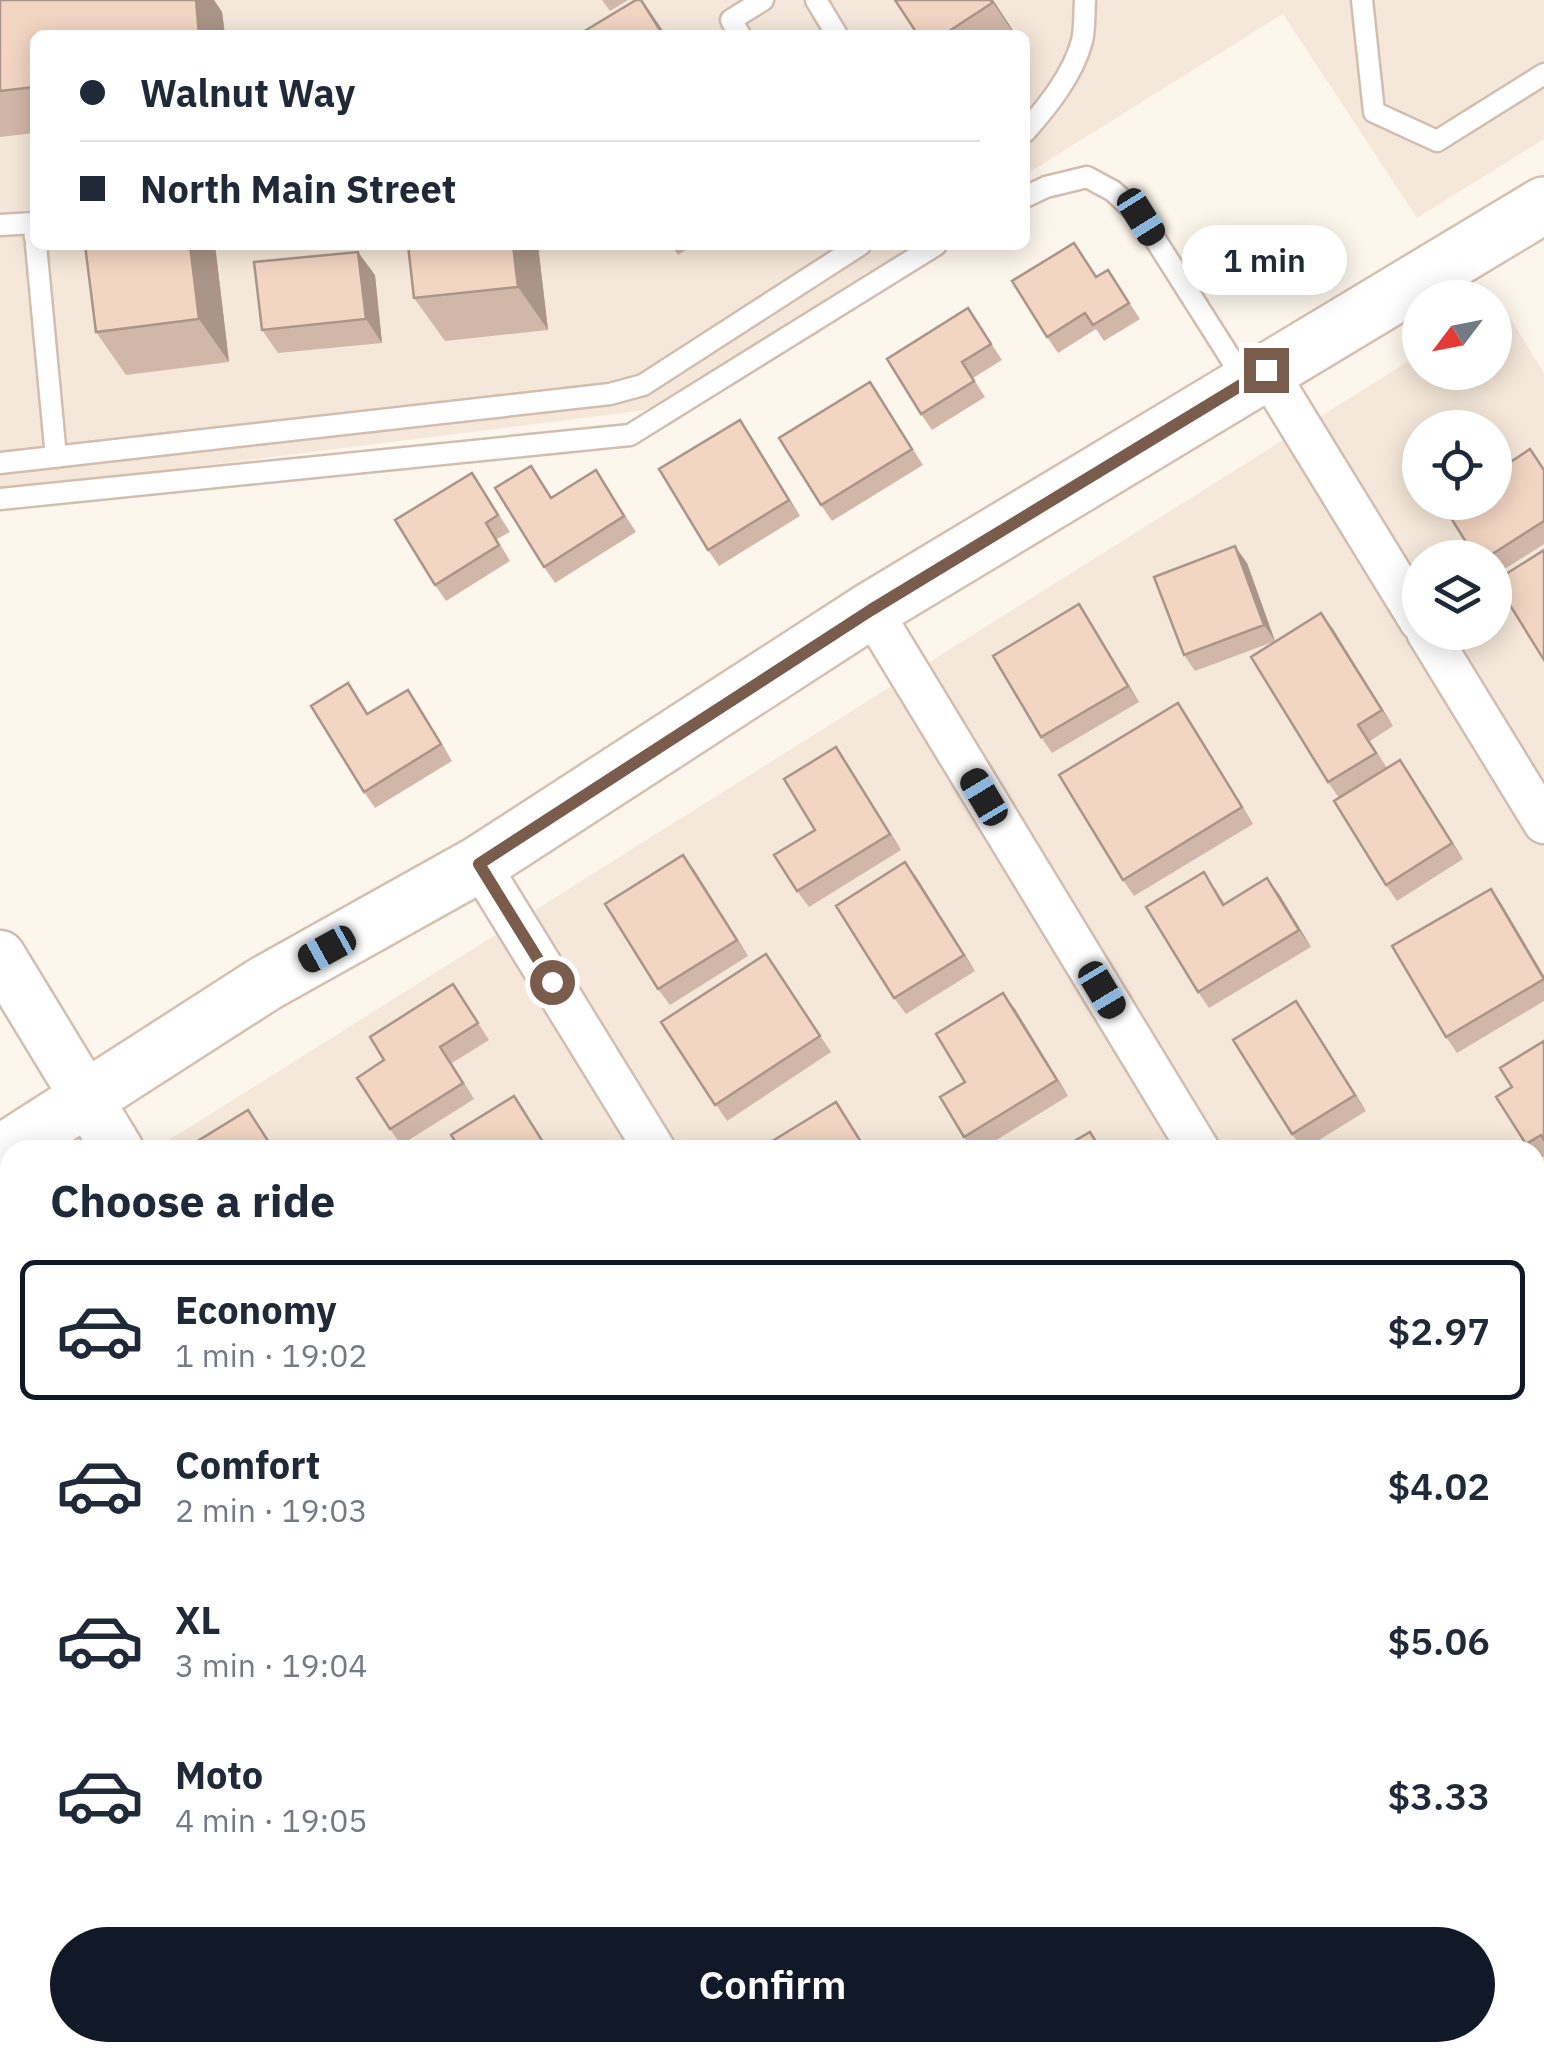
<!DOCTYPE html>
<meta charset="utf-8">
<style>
:root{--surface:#fff;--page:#f2f2f3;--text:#1f2937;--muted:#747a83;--line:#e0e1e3;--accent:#111827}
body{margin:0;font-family:"IBM Plex Sans",sans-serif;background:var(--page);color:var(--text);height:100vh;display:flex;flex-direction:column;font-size:38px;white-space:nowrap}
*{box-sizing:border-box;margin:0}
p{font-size:32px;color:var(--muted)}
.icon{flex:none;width:55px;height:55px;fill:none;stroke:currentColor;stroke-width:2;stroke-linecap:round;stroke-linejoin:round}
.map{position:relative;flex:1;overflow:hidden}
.details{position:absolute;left:0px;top:1140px;width:1545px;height:922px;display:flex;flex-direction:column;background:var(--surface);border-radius:30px 30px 0 0;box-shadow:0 5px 25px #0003}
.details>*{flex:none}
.banner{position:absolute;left:30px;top:30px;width:1000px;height:220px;border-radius:15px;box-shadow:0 5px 25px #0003;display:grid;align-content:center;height:220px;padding:0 50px;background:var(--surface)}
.needle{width:65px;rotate:238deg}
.controls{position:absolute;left:1402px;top:280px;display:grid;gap:20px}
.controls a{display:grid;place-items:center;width:110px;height:110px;border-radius:50%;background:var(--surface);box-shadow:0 5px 25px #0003;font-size:50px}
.end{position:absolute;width:45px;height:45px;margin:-22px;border:12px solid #7a5c4d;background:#fff;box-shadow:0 0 0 5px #fff}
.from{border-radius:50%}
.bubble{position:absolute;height:70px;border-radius:35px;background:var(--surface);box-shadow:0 5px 25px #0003;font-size:32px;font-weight:600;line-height:70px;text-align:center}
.car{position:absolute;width:30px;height:60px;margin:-30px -15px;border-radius:12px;box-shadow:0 0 8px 2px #0007;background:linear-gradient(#222 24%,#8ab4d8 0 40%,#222 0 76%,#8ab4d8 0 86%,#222 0)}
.banner b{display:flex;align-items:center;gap:35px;height:95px;font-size:38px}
.banner b+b{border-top:2px solid var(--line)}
.banner i{width:25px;height:25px;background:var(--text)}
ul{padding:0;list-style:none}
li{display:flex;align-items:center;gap:30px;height:140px;margin:0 20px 15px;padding:0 30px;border:5px solid transparent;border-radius:15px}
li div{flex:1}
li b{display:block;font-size:38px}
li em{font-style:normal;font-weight:600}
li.on{border-color:var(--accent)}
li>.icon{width:90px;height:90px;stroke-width:1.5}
h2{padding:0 50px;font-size:45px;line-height:120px}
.primary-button{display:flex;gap:20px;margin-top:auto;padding:20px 50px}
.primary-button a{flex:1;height:115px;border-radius:60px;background:var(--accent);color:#fff;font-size:40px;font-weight:600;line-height:115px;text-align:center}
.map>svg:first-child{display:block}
.residential{fill:#f5e8da;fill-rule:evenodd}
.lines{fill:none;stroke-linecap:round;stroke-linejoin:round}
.service-casing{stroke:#d1beb0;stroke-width:25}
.minor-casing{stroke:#d1beb0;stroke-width:45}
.tertiary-casing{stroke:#d1beb0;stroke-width:55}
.secondary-casing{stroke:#d6c0b0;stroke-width:60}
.service{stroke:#fff;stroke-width:20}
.minor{stroke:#fff;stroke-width:40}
.tertiary{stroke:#fff;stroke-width:50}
.secondary{stroke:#fff;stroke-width:55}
.wall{fill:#d1b7a8}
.shaded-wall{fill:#aa9588}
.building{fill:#f3d5c3;stroke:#aa9588;stroke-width:2.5}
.route{stroke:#7a5c4d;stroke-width:12}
</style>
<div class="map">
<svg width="1544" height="2062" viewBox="0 0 1544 2062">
<rect width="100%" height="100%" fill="#fdf6ec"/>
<path class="residential" d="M0,0H1544V139L1417,218L1283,14L1025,175V35H35V245H912L647,410L0,491Z
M1501,303L1544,373V2062H707L701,2053L1535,2052V1150H160L158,1147L1420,354V372H1495V307ZM1420,428H1495V502H1420ZM1420,558H1495V632H1420Z
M10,1238V2052H607L613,2062H0V1245Z"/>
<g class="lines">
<g class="service-casing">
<path id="service" d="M816,0L837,35
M1362,0L1374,112L1437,141L1544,74
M740,35L731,20L763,0
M1025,132C1047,107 1073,75 1082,41C1085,29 1084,13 1085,0
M1025,197L1046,187L1087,177L1113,191L1141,217L1245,381
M0,225L34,223L35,238
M36,245L56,457
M0,463L610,394L643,385L860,245
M0,499L630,435L936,245"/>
</g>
<g class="minor-casing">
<path id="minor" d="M1266,370L1420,621
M871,610L1199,1150
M1427,632L1544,823
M479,864L655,1150
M1535,1702L1544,1717
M1208,2052L1214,2062"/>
</g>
<g class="tertiary-casing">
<path id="tertiary" d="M0,956L118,1150
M669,2052L675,2062"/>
</g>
<g class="secondary-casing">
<path id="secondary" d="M0,1154L266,983L479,864L871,610L1544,205"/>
</g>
<use href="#service" class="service"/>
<use href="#minor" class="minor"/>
<use href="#tertiary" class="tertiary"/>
<use href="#secondary" class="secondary"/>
</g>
<path class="wall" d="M0,0H214L222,12L225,35H35V133L0,137Z
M602,0H628L610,11Z
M993,0L1016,35H918Z
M1074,243L1096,277L1108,270L1140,319L1104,341L1096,329L1058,353L1047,337Z
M215,245L229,362L126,375L96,332Z
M538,245L548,330L445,341L414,298Z
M671,245H694L678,255Z
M375,275L382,343L278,353L262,330Z
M968,308L1002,360L973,378L985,397L932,430L921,414Z
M870,382L923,465L832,521L821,505Z
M740,420L800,516L719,566L708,550Z
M1512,460L1544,469V544L1495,575V558H1476Z
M531,466L552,498L596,470L636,532L555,583L544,567Z
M472,473L510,532L497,539L510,561L446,601L435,585Z
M1247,563L1275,641L1195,671L1184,655Z
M1079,604L1139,702L1052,753L1041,737Z
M1321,613L1393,726L1370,741L1387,768L1411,776L1463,859L1397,901L1386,885L1339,798L1328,782Z
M408,690L452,761L375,808L364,792L368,714Z
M1178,703L1253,824L1134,896L1123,880Z
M836,747L901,850L809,907L797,891Z
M683,855L748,956L670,1005L658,989Z
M905,862L975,971L906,1014L894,998Z
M1215,888L1225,904L1279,894L1311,947L1209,1008L1198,992Z
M1491,889L1502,905L1544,976V1001L1457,1053L1446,1037Z
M766,954L831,1052L727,1121L661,1022Z
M453,984L489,1040L452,1063L474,1099L401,1145L390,1129L384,1060Z
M1015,1009L1068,1096L980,1150H973L964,1137L965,1082Z
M1307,1017L1366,1111L1303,1150L1292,1134Z
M1544,1041V1156L1537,1161L1535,1158V1150H1529L1496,1097L1512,1087Z
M10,1386V1495L0,1501V1392Z
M0,1710L10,1727V1739L0,1744Z
M1535,1872L1544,1887V1945L1535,1950Z
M207,2052H231L215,2062Z
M981,2052H1042L1026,2062H987Z
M1300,2052H1364L1349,2062H1306Z"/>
<path class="shaded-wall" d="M196,0H214L222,12L225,35H199Z
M642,0L666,35H663Z
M991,0H993L1016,35H1015Z
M190,245H215L229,362L199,319Z
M513,245H538L548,330L518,287Z
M358,252L375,275L382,343L366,319Z
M740,420L751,436L800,516L789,500Z
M1235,546L1247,563L1275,641L1264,625Z
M1079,604L1090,621L1139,702L1128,686Z
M1321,613L1333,629L1393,726L1382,710Z
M408,690L419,706L452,761L441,744Z
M1178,703L1189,719L1253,824L1242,807Z
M836,747L847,763L901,850L890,834Z
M1400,760L1411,776L1463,859L1452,843Z
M683,855L695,871L748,956L737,940Z
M905,862L917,878L975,971L964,955Z
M1267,878L1279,894L1311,947L1299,930Z
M1491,889L1502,905L1544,976V980Z
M1003,993L1015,1009L1068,1096L1057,1080Z
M1296,1001L1307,1017L1366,1111L1355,1095Z"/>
<path class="building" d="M0,0H196L199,35H35V87L0,91Z
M636,0H641L663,35H578Z
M895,0H991L992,3L943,35H918Z
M1074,243L1096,277L1108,270L1129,303L1093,325L1085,313L1047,337L1012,281Z
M85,245H190L199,319L96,332Z
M408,245H513L518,287L414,298Z
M358,252L366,319L262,330L254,262Z
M968,308L991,344L962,362L974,381L921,414L887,359Z
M870,382L912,449L821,505L779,438Z
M740,420L789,500L708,550L659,469Z
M1530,449L1544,470V521L1486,558H1476L1441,502H1495V457L1505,451L1512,461Z
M531,466L551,498L596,470L624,516L544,567L495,488Z
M472,473L498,515L486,523L499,545L435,585L395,520Z
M1235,546L1264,625L1184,655L1154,577Z
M1544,550V660L1495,581Z
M1079,604L1128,686L1041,737L993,656Z
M1321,613L1382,710L1358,725L1376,753L1328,782L1251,657Z
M348,683L367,714L408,690L441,744L364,792L311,706Z
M1178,703L1242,807L1123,880L1059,775Z
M836,747L890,834L797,891L774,855L815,830L784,779Z
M1400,760L1452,843L1386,885L1334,801Z
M683,855L737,940L658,989L605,904Z
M905,862L964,955L894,998L836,906Z
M1204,872L1223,905L1267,878L1299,930L1198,992L1146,907Z
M1491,889L1544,979L1446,1037L1392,946Z
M766,954L820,1036L715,1105L661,1022Z
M453,984L478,1023L440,1047L463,1083L390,1129L357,1078L384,1060L370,1037Z
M1003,993L1057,1080L964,1137L940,1097L965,1082L936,1034Z
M1296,1001L1355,1095L1292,1134L1233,1040Z
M1544,1041V1140L1541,1135L1526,1144L1496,1097L1512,1087L1500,1068Z
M514,1096L548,1150H461L451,1135Z
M836,1102L866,1150H762L761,1148Z
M248,1110L274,1150H200L196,1142Z
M1090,1132L1101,1150H1059Z
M1375,1143L1380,1150H1364Z
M10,1386V1469L7,1464L0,1468V1392Z
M1544,1419V1548L1542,1549L1535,1538V1425Z
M1535,1874L1544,1889V1922L1535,1927Z
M1544,1978V2050L1535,2036V1984Z
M803,2052H868L874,2062H789Z
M981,2052H1005L989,2062H987Z
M1108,2052H1112L1118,2062H1093Z
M1300,2052H1327L1312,2062H1306Z"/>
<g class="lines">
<path class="route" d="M552,982L479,864L871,610L1266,370"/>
</g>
</svg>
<div class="controls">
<a><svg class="needle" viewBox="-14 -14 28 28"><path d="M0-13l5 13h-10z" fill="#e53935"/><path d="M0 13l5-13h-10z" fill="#747a83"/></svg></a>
<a><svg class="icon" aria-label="locate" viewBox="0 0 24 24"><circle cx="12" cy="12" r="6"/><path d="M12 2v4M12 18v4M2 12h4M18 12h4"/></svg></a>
<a><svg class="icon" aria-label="layers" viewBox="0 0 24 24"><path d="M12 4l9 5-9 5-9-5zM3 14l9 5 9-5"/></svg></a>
</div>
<i class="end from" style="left:552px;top:982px"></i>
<i class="end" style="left:1266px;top:370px"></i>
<div class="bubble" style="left:1182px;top:225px;width:165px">1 min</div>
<i class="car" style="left:1141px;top:217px;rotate:148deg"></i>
<i class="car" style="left:984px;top:797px;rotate:329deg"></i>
<i class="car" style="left:327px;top:949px;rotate:241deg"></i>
<i class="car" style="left:1102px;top:990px;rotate:149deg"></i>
<div class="banner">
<b><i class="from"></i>Walnut Way</b>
<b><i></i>North Main Street</b>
</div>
<section class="details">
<h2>Choose a ride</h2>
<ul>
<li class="on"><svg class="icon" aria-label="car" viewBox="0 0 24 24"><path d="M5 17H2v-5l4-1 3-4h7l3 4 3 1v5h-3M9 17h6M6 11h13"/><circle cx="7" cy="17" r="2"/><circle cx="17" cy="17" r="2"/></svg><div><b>Economy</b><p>1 min · 19:02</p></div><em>$2.97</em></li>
<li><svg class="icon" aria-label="car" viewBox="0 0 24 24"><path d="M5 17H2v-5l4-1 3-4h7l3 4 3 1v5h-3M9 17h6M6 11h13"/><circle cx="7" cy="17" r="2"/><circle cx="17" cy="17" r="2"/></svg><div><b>Comfort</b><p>2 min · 19:03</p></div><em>$4.02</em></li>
<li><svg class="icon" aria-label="car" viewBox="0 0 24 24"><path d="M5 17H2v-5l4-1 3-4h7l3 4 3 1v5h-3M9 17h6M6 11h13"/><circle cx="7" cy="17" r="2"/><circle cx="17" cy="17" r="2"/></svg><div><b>XL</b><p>3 min · 19:04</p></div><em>$5.06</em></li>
<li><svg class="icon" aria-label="car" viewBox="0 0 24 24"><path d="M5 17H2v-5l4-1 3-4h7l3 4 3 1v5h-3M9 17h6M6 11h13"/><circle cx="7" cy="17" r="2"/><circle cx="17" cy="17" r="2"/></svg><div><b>Moto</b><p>4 min · 19:05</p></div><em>$3.33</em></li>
</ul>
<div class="primary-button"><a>Confirm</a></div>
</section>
</div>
